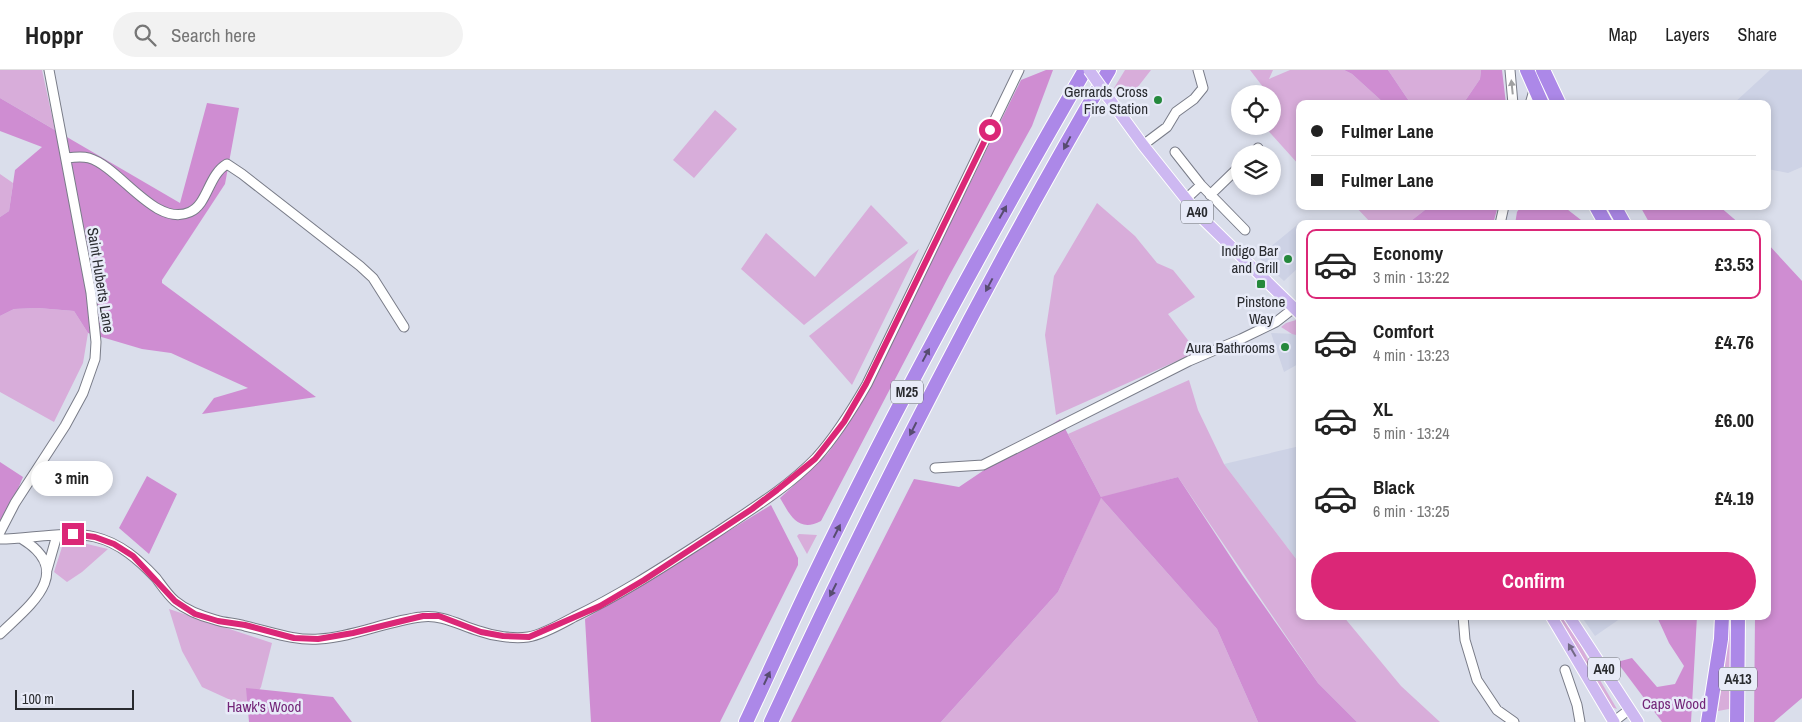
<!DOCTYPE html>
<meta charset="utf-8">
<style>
:root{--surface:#fff;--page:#f2f2f2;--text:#222;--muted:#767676;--line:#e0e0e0;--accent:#db2777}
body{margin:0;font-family:"Archivo Narrow",sans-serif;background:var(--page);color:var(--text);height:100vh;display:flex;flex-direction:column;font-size:19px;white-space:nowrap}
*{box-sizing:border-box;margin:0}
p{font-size:16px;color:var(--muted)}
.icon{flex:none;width:28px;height:28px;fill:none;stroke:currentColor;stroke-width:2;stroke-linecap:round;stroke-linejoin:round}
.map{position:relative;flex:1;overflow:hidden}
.details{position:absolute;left:1296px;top:150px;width:475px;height:400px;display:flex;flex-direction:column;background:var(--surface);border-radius:10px;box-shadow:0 2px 8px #0003}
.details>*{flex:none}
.guide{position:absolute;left:1296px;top:30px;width:475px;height:110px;border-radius:10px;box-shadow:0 2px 8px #0003;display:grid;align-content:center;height:110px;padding:0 15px;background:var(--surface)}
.tools{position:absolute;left:1231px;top:15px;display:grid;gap:10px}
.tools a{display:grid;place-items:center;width:50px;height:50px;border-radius:50%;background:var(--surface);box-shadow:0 2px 8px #0003;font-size:25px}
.scale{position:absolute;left:15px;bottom:12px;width:119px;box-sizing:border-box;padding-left:5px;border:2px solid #292b2f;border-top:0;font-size:14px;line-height:18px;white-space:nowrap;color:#292b2f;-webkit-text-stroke:4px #e8ebf8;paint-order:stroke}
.end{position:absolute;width:22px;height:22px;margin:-11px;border:6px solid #db2777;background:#fff;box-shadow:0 0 0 2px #fff}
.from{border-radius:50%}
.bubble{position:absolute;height:35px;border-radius:18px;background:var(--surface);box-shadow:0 2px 8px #0003;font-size:16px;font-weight:700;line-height:35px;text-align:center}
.guide b{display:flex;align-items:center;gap:18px;height:48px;font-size:19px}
.guide b+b{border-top:1px solid var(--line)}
.guide i{width:12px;height:12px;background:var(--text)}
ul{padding:9px 0 0;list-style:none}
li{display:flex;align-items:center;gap:15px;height:70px;margin:0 10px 8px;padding:0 5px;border:2px solid transparent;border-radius:10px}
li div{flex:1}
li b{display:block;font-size:19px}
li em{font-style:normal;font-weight:700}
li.current{border-color:var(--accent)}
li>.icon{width:45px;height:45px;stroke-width:1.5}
.cta{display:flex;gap:10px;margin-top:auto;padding:10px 15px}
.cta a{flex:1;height:58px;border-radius:30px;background:var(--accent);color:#fff;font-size:20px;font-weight:700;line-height:58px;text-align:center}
header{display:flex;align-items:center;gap:30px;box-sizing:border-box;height:70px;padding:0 25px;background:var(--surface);border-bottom:1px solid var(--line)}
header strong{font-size:24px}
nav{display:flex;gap:28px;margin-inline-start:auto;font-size:18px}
.search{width:350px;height:45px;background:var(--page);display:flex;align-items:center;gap:12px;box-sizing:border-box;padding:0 18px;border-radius:28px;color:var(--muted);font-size:19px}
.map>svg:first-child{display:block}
.built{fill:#cdd2e5}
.green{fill:#d8adda}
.forest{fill:#cf8dd2}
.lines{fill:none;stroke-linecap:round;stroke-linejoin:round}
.minor-casing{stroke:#797c88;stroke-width:11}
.major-casing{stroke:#fff;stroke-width:13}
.highway-casing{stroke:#fff;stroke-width:16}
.minor{stroke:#fff;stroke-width:9}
.major{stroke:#cdb8f1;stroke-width:11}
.highway{stroke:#ac88e8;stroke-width:14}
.major-bridge-casing{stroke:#fff;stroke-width:13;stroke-linecap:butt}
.major-bridge{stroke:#cdb8f1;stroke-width:11}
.oneway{fill:#9fa0a1}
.oneway2{fill:#574c70}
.oneway3{fill:#736a86}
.route{stroke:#db2777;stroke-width:6}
.poi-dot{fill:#25883c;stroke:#e8ebf8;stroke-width:2}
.labels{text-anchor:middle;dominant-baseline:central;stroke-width:5;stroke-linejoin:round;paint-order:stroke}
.shield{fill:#e8ebf8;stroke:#62656b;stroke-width:1}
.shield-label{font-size:14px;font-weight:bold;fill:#292b2f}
.poi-label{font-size:15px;fill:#292b2f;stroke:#e8ebf8;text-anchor:end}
.street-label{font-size:15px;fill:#292b2f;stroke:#e8ebf8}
.park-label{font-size:15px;fill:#732578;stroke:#e8ebf8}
</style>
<header>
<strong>Hoppr</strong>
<div class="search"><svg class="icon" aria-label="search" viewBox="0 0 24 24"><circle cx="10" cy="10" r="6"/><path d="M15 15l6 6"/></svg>Search here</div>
<nav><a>Map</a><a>Layers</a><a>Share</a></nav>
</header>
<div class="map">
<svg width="1802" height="652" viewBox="0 0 1802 652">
<rect width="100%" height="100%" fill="#dadeeb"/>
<path class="built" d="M1770,0H1802V97L1788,103L1768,99V34H1733Z
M1302,151L1305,154H1300V196L1284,211L1258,187Z
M1271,263L1297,264L1300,266V293L1284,302Z
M1300,376V494L1224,394Z
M1581,546H1624L1595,566Z"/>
<path class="green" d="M0,0H42L55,60L0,28Z
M1125,0H1151L1130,27L1114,18Z
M1250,0H1273L1269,9L1290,0H1344L1352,4L1385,34H1300V96L1264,56H1272V24H1254L1263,17Z
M1388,0H1481L1480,9L1463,34H1411Z
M715,40L737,59L694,108L673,90Z
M0,104L13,113L9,141L0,147Z
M1097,133L1135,166L1157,193L1173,200L1195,227L1168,244L1197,282L1056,345L1045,265L1054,206Z
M871,135L908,173L804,255L741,199L766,163L815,207Z
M1355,136H1430L1407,154H1372Z
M919,179L852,315L809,266Z
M38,238L74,241L88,263L83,293L54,352L0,322V246L14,239Z
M1296,250L1300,252V266L1292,264L1281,257L1286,253Z
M1189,310L1198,340L1224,394L1300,494V546H1343L1401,616L1440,652H1357L1318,613L1178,407L1101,428L1217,559L1258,652H941L1058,522L1101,427L1068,364Z
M799,464L817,465L807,484L797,466Z
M83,473L108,479L82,502L67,512L54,502L63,474Z
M169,539L272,573L261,617L248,638L202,617L182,581Z
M1555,546H1565L1590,593L1617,639L1606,635Z
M1734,550V652H1729V639L1718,641L1730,554Z"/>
<path class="forest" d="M1046,0H1053L1032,56L949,206L821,451C798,463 790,445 780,428L816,395L828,383L841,365L866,324L1021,10Z
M1344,0H1388L1411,34H1385L1352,4Z
M1481,0H1502L1506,34H1463L1480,9Z
M0,28L180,133L207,33L239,38L225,114L162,210V213L316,327L202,344L214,328L248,318L171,283L142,279L88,263L74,241L38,238L14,239L0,246V147L9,141L15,100L42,77L0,61Z
M1430,136H1498L1493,154H1407Z
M1521,136H1563L1581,150L1583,154H1515L1517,142Z
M1640,136H1719L1740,154H1650Z
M1768,174L1802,211V628L1774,652H1754L1755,546H1768Z
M1060,349L1101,427L1178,407L1243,506L1318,613L1357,652H1258L1217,559L1101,428L1058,522L941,652H791L914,409L959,417Z
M0,392L23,407L10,438L0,454Z
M147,406L177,424L149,484L119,458Z
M771,435L795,482L798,488V495L720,652H591L585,549Z
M1659,546H1697L1691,652H1662L1617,592L1632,588L1657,617L1675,614L1684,596L1669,573L1658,549Z
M246,618L333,627L352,652H249Z"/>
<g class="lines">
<g class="minor-casing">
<path id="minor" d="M1510,0L1513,34
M1530,34L1537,10V0
M1143,75L1167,57L1176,42L1194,29L1203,18L1198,0
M1175,82L1201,115L1245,160
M1253,84L1258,78
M67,88C74,87 82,86 89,88C120,97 155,158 190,142C208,134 208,105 227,94L242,104L360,196L373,208L404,257
M1210,125L1240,96
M1186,129L1201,115
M1500,154L1504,136
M935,398L983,395L1189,291L1241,269L1276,252L1294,238
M0,462L15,433L65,356L83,323L95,289L96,272L91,223L49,0
M0,469C31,469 64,460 95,467C120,473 139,490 156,508C162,516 168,525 175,531C187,541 201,546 216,550C225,553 235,553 245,556C269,561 293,571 319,569C354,567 387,551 421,547C442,544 459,555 479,561C493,566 513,569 528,567C542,565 561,554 574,547C624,523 669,493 716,463C750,440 787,418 816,388C836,366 852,340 867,314L1019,0
M47,500L57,465
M1463,546L1465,570L1477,610L1497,640L1514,652
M0,564C29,536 76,502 22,469
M1565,600L1577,635L1580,652
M1613,652L1630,639"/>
</g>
<g class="major-casing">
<path id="major" d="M1108,27L1143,75L1198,144L1300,244
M1551,546L1614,652
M1569,546L1638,652"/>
</g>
<g class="highway-casing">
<path id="highway" d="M1527,0L1542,34
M1543,0L1559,34
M1596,136L1606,154
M1614,136L1624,154
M746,652C768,605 789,558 811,512C895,337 988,167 1085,0
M771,652C874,430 985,211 1109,0
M1708,652L1721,569L1722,546
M1737,652L1738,546"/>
</g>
<use href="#minor" class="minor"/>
<use href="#major" class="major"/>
<use href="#highway" class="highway"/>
<g class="major-bridge-casing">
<path id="major-bridge" d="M1089,0L1108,27"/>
</g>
<use href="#major-bridge" class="major-bridge"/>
</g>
<defs><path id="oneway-solid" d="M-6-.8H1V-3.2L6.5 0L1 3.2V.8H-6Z" transform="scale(1.25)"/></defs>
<use class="oneway" href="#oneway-solid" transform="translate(1512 17) rotate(-96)"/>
<g class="oneway2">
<use href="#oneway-solid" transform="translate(1067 73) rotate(118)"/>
<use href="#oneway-solid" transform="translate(1003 142) rotate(-61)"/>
<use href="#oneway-solid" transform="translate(989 215) rotate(118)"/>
<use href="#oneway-solid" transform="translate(926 285) rotate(-62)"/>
<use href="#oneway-solid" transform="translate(913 359) rotate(117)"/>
<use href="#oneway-solid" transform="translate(837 461) rotate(-63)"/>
<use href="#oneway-solid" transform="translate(833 520) rotate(117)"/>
<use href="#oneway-solid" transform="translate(767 608) rotate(-65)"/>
</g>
<use class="oneway3" href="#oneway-solid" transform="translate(1572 580) rotate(-120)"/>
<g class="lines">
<path class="route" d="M73,464L95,467L114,474L133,486L175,531L195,544L218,551L245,555L294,568L318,569L353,563L406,550L423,546H439L481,562L503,566L529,567L600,536L644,510L752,439L777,420L815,389L823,379L844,352L866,314L990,60"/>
</g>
<g class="poi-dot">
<circle cx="1158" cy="30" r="5"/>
<circle cx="1288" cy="189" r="5"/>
<rect x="1256" y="209" width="10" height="10" rx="2.5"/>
<circle cx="1285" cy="277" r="5"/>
</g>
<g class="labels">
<g class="shield">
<rect x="1181" y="130.5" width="32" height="23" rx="4"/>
<rect x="891" y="310.5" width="32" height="23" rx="4"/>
<rect x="1588" y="587.5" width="32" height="23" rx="4"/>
<rect x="1719" y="597.5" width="38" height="23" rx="4"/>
</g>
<g class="shield-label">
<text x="1197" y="142">A40</text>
<text x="907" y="322">M25</text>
<text x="1604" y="599">A40</text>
<text x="1738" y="609">A413</text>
</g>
<g class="poi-label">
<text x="1148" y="21">Gerrards Cross<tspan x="1148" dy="17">Fire Station</tspan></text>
<text x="1278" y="180">Indigo Bar<tspan x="1278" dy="17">and Grill</tspan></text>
<text x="1261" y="231" text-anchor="middle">Pinstone<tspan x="1261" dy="17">Way</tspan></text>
<text x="1275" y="277">Aura Bathrooms</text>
</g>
<g class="street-label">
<text transform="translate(101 210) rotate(81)">Saint Huberts Lane</text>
</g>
<g class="park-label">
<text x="1674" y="633">Caps Wood</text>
<text x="264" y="636">Hawk's Wood</text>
</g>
</g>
</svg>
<div class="tools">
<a><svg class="icon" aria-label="locate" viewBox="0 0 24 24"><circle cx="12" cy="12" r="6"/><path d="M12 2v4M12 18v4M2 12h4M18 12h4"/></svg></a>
<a><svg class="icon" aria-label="layers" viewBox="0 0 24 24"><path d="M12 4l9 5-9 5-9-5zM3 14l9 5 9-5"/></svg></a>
</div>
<div class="scale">100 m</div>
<i class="end from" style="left:990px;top:60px"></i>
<i class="end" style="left:73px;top:464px"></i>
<div class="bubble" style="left:31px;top:391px;width:82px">3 min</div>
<div class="guide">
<b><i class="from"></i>Fulmer Lane</b>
<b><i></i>Fulmer Lane</b>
</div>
<section class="details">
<ul>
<li class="current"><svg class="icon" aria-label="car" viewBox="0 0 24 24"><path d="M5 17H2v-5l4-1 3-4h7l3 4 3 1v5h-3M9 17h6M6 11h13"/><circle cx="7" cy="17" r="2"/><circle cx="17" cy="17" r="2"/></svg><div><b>Economy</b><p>3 min · 13:22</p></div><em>£3.53</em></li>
<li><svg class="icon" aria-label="car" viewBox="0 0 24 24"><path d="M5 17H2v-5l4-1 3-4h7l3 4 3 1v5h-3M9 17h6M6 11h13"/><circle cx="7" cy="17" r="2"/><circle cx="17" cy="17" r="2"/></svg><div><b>Comfort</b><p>4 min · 13:23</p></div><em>£4.76</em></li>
<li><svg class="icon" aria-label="car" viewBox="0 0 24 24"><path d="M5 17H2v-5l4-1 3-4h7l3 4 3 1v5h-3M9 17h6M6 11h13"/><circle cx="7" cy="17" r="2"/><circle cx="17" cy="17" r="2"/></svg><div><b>XL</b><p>5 min · 13:24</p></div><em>£6.00</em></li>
<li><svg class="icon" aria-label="car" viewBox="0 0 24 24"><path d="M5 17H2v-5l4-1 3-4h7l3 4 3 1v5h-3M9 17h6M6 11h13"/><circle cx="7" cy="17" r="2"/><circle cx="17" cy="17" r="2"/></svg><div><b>Black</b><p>6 min · 13:25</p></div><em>£4.19</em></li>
</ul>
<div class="cta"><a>Confirm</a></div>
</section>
</div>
